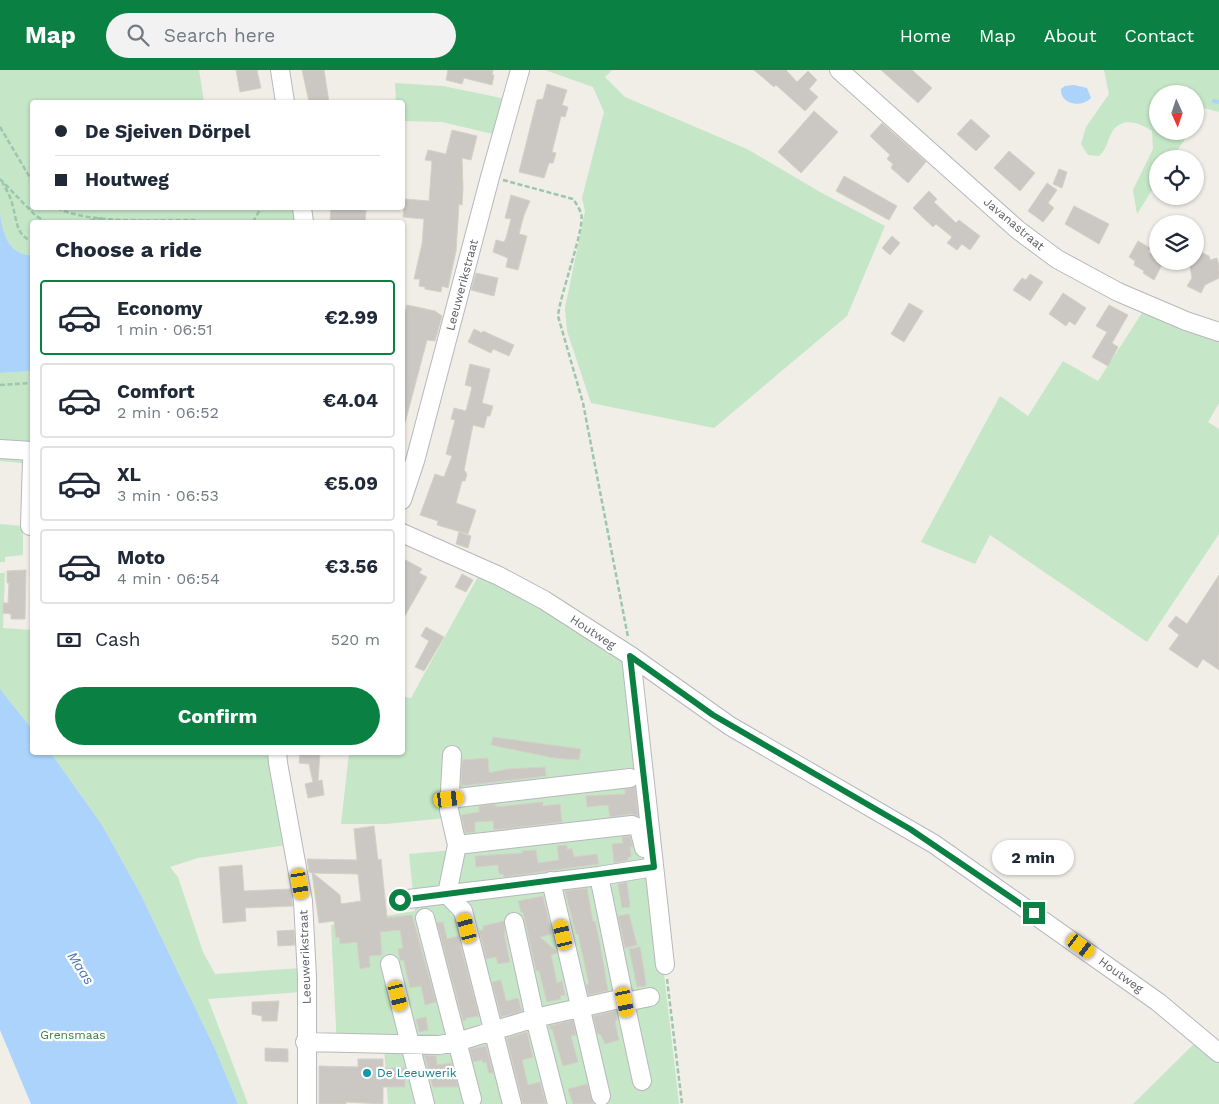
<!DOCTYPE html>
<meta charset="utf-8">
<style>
:root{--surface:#fff;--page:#f2f2f3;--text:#1f2937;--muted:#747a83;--line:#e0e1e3;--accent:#0b8043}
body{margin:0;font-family:"Work Sans",sans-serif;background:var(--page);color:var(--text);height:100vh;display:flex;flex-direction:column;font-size:19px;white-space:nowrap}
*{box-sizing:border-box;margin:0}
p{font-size:16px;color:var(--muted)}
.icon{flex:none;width:28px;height:28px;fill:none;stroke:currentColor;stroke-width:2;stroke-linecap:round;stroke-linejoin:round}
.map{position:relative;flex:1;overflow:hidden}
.panel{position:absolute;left:30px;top:150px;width:375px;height:535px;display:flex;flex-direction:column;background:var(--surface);border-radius:5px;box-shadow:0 1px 4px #0004}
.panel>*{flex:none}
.hud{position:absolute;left:30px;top:30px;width:375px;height:110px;border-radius:5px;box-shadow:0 1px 4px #0004;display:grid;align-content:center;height:110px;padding:0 25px;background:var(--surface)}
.needle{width:32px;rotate:177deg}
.controls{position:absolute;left:1149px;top:15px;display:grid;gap:10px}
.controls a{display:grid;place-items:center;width:55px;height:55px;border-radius:50%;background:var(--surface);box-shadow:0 1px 4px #0004;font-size:25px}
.end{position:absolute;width:22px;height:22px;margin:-11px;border:6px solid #0b8043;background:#fff;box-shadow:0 0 0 2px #fff}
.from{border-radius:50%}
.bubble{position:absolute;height:35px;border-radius:18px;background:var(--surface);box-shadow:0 1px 4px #0004;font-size:16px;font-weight:700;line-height:35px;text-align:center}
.car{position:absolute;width:15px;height:30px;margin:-15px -8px;border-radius:6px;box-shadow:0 0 4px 1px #0007;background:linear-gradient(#f5c518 24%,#345 0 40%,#f5c518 0 76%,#345 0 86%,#f5c518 0)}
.hud b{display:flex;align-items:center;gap:18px;height:48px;font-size:19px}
.hud b+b{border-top:1px solid var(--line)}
.hud i{width:12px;height:12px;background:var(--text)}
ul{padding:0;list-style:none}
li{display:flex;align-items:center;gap:15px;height:75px;margin:0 10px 8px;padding:0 15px;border:2px solid var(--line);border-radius:5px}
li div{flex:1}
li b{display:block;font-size:19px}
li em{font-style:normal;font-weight:700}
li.on{border-color:var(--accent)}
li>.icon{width:45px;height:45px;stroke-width:1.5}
h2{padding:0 25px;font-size:22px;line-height:60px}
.pay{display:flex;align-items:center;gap:12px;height:55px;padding:0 25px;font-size:19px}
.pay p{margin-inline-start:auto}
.action{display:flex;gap:10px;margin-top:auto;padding:10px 25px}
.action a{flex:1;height:58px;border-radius:30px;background:var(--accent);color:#fff;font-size:20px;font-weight:700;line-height:58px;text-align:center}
header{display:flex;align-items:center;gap:30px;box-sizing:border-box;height:70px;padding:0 25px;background:var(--accent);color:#fff}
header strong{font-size:24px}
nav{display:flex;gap:28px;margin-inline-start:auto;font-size:18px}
.search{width:350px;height:45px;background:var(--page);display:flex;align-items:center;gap:12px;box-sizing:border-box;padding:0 18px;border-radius:28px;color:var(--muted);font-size:19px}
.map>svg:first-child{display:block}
.green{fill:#c5e6c7}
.water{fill:#abd3fb}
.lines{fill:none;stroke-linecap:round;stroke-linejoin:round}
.stream{stroke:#abd3fb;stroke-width:4}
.building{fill:#cbc8c4;stroke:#d4d1c5;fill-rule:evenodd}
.minor-casing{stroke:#b7b8bd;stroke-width:20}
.path{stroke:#9ec6ad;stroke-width:2.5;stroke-dasharray:5 2.5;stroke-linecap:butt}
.minor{stroke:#fff;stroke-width:18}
.route{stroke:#0b8043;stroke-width:6}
.culture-dot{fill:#0f9aa8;stroke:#fff;stroke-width:2}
.labels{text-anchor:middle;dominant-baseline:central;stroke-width:4.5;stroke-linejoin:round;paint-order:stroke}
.street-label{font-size:12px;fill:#5e6166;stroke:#fff}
.park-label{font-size:12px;fill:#398241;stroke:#fff}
.culture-label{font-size:12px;fill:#0d838f;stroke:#fff;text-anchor:start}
.water-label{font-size:14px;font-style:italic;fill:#4b78b6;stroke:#fff}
</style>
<header>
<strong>Map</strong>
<div class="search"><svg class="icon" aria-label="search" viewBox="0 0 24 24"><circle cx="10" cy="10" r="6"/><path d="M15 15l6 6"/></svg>Search here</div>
<nav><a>Home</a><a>Map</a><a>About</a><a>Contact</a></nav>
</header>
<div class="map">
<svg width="1219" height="1034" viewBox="0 0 1219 1034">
<rect width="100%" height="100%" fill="#f0eee7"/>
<path class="green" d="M0,0H199L204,32H32V138H299L300,152H32V185C8,185 3,163 0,144Z
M545,0H612L605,7L625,27L747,79L820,122L885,156L847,246L714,358L591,333L567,261L565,238L585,141L582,128L604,42L593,17Z
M1104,0H1219V42L1204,38L1195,53V24H1158V61H1190L1172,89H1158L1157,112L1137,144L1133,120L1153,79L1152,61C1140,53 1122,46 1112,62C1107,71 1107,79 1099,86L1088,85L1081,74L1086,57L1109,24Z
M395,13L443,16L506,29L497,65L442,52L403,51L402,32H396Z
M1142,243L1219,269V333L1208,352L1219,359V464L1147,572L990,465L975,494L921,472L1000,326L1028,346L1063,291L1098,311Z
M32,301V394L0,391V303Z
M0,454L23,456V485L5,487V492H0Z
M5,501L3,558L32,560V659L0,619V503H4Z
M480,503L509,517L628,591L679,1034H388L384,978H337L331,855L415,841L409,784L453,780L446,748L386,754H341L349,683L402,682L403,627L411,628Z
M51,683H266L271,699L287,775L198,788L170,797L178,807L203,882L215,904L301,898L302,922L208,929L248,1034H238L216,981L140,823L102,755Z
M1198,970L1219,990V1034H1133Z"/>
<path class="water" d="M1074,15L1087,18L1091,28C1082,38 1060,35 1061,19L1065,16Z
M0,144C3,163 8,185 32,185V301L0,303Z
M0,619L32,659V682L51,683L102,755L140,823L216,981L238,1034H31L0,960Z"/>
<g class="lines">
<path class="stream" d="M1214,31L1219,32"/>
</g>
<path class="building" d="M236,0H257L261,18L240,22Z
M302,0H324L329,32H309Z
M448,0H493L492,5H494L492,15L464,8L462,14L446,10Z
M754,0H786L797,12L808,1L817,10L809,19L818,27L805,41L776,15L774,17Z
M881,0H912L932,18L918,33Z
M547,14L567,20L562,35L568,37L565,47L561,46L552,82L556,83L553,93H549L544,108L519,102L537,30L543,29Z
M814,41L838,62L801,103L778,82Z
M971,49L990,66L976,81L957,64Z
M882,53L926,92L908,113L891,98L893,94L887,89L890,85L870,66Z
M452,60L477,66L471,90L462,88L463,118L462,135L459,134L456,181L448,218L442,216L441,222L425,219V217L419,216L420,209H414L422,174L424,149L403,147L404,136L405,129L429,131L432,91L425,90L428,80L446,84Z
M1009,81L1035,103L1020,121L994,98Z
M1059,99L1067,102L1062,118L1053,114Z
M844,106L897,136L889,150L836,121Z
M1047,113L1057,120L1048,133L1054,138L1043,152L1028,141Z
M929,121L937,129L934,132L956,153L959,150L980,166L970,180L962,174L957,180L947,173L952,167L936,154L933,157L913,138Z
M511,125L530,131L524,145L519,164L527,166L518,200L506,197L508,188L493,182L496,170L504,172L506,168L511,149L505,148Z
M1074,136L1109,154L1099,174L1065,154Z
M331,138L366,140L365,152H330Z
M892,166L900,173L890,185L882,178Z
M1138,171L1150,178L1148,182L1158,187V191H1164L1154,210L1143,203L1144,201L1134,195L1135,191L1129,187Z
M1195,179L1209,186L1210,190L1217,188L1219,196V208L1205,215L1201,223L1187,216L1192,208L1189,191H1195Z
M476,203L498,208L494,226L471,220Z
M1030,204L1043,212L1030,231L1013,220L1022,208L1026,210Z
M1063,223L1086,238L1075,255L1069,251L1066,256L1049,244Z
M909,233L923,241L904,272L891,264Z
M407,235L435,241L442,246L435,271L427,270L405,353H402V242H405Z
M1109,235L1128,245L1112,273L1118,277L1108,296L1092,287L1107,262L1096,256Z
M474,259L482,263L483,261L514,275L509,286L493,279L491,283L468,272Z
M470,294L490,299L482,333L493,336L490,346H487L484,358L473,355L464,400L467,404L465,411H462L456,433L476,440L468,464L437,455L438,451L420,445L435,404L444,407L452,386L446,384L455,350L451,349L454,338L466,341L472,317L465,315Z
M459,462L471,466L468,478L456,474Z
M402,488L422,499L419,503L427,507L402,551Z
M26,500L25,549H11V544L3,543V533H8L9,513H7V501Z
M462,504L473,510L466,522L455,517Z
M1219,505V600L1203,589L1197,598L1169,579L1179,565L1168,556L1176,546L1187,554Z
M426,557L444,567L424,601L415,597L429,571L421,566Z
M493,667L581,679L579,690L554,688L491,675Z
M320,682L318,711L322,710L324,725L308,728L305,714L313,712L309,694L299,693L300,683Z
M488,688L489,703L507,699L545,697L546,706L461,716L462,690Z
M635,717L638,746L631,744L610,747L608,735L587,737L586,726L625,724V719Z
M543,732V736L560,734L562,752L494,760L493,751L475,752V762L465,763L461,745L479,742V736L496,734V737Z
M374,756L378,790L381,789L387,848L412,845L436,932L425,935L421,916L410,918L404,891L400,890L398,879L403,878L400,860L380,862L382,885L369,886L370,897L360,899L357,872L340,874L339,867L336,868L334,851L319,853L312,803L309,802L307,789L357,790L354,759ZM313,803L358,804L361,831L341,834L340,825Z
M630,766L633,777H630L631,787H628V790L614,793L612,774L623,773L622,767Z
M567,775V779H572L574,787L597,784L599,794L504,807L503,804H499L498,795L476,797L475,786L522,783V781L536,780L538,793L559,790L557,776Z
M242,795L244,821L290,819L293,836L245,838L246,851L223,853L219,797Z
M627,812L630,837L622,838L618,814Z
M587,818L593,852L595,851L600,874L608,921L588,925L586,915L589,914L578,864H576L565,821Z
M543,826L552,864L540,867L556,881L557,883L551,885L557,913L562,911L565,925L560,926L561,929L547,932L539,901H536L535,896L523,842H521L518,831Z
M629,844L637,875L625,878L618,846Z
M504,851L505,862L504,863L510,892L498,894L496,887L486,889L479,860H483V856Z
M443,852L447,869L458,866L479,946L466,948V950L463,951L437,853Z
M294,860L295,875L278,876L277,861Z
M640,877L646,913L645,916L637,917L629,879Z
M501,910L506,931L518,928L522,941L501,947L492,912Z
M279,931L277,951H262V946L252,944V932Z
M615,941L617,950L615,952L619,970L605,974L601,965L597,963L593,946Z
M426,947L428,960L419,962L416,949Z
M573,950L576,965L571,966L578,992L563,996L552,959H550L549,956Z
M527,962L533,987L522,990L528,1015L540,1012L546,1034H523L507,970V968Z
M486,976L493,1003H489L486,992L483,993L482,990L473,992L470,979Z
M265,978L288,979V992L265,991Z
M424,985L436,986L437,995L452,993L458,1017H433Z
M358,989H383V998H405V1017H383V1034L346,1032V1034H319V996L358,997Z
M587,1014L594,1034H573L568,1019Z"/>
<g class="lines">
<g class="minor-casing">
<path id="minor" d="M280,0L285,32
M839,0L1018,160L1057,189L1118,222L1186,251L1219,262
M302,138L304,152
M0,379L32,381
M402,430L415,391L490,107L520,0
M30,456L32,390
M402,463L499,506L544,530L631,586L730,656L934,774L1158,932L1219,983
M631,586L665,895
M277,682L278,693L303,831L307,907V1034
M452,685L449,740L457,775L447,824L463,841L512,1034
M449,729L630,708
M457,775L632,755L639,758L644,778
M551,811L601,1026
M400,830L599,806
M425,848L472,1029
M514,852L535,948L557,1034
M390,894L425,1034
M624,928L642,1011
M625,932L650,927
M305,972L439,975L457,972L535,948L624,928L599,806L654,797"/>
</g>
<path class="path" d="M0,57L32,111
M0,109L36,146L47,152
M503,110L573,129C576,133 579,138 581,143C586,156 560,224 558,246L583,333L628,567
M2,111C5,118 10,125 12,133C17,149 15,165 32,171
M57,138C90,154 155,150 193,150L207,152
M83,152L103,148
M253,152L261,138
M0,315L32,313
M667,909L682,1034"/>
<use href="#minor" class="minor"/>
</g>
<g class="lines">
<path class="route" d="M400,830L654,797L630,586L713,645L910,759L1034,843"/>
</g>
<circle class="culture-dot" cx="367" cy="1003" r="5"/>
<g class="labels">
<g class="street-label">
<text transform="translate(1014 154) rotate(40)">Javanastraat</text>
<text transform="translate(462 215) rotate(-75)">Leeuwerikstraat</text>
<text transform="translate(593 562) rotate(33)">Houtweg</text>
<text transform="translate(305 887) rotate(-92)">Leeuwerikstraat</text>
<text transform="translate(1121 905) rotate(36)">Houtweg</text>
</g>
<g class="park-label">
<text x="73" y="965">Grensmaas</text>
</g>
<g class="culture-label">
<text x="377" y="1003">De Leeuwerik</text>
</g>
<g class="water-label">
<text transform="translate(81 898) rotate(57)">Maas</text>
</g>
</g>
</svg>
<div class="controls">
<a><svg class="needle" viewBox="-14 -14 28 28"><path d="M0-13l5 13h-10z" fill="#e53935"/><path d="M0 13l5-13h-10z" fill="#747a83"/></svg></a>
<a><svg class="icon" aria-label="locate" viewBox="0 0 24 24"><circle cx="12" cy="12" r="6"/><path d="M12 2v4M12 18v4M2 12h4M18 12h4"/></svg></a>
<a><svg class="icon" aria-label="layers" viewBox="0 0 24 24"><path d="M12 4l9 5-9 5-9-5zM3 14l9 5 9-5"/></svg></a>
</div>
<i class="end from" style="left:400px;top:830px"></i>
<i class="end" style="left:1034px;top:843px"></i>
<div class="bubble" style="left:992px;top:770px;width:82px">2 min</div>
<i class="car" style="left:449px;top:729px;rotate:83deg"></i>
<i class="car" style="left:300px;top:814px;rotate:170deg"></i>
<i class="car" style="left:467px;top:858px;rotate:345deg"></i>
<i class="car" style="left:563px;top:865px;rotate:347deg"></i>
<i class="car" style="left:1081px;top:876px;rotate:126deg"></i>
<i class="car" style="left:398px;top:926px;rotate:166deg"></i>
<i class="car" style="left:625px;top:932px;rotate:168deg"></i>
<div class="hud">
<b><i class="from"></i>De Sjeiven Dörpel</b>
<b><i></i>Houtweg</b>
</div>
<section class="panel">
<h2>Choose a ride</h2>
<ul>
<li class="on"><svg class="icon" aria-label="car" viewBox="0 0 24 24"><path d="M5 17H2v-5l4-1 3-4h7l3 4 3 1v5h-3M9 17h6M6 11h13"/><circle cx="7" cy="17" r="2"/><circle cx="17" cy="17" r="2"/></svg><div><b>Economy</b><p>1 min · 06:51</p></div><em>€2.99</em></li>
<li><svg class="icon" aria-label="car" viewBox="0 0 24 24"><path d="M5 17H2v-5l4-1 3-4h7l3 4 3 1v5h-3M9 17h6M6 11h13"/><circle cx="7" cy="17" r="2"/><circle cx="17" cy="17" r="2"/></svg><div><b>Comfort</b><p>2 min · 06:52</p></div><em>€4.04</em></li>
<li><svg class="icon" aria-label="car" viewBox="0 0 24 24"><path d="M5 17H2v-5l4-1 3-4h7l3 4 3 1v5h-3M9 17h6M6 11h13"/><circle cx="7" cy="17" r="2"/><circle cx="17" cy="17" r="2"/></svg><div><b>XL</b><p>3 min · 06:53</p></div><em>€5.09</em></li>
<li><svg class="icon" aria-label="car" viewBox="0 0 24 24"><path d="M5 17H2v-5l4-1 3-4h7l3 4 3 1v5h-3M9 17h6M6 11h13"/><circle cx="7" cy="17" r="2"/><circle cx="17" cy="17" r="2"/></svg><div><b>Moto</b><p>4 min · 06:54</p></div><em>€3.56</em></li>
</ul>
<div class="pay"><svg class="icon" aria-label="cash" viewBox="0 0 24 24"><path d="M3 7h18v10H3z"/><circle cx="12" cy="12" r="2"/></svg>Cash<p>520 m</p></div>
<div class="action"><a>Confirm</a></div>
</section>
</div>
